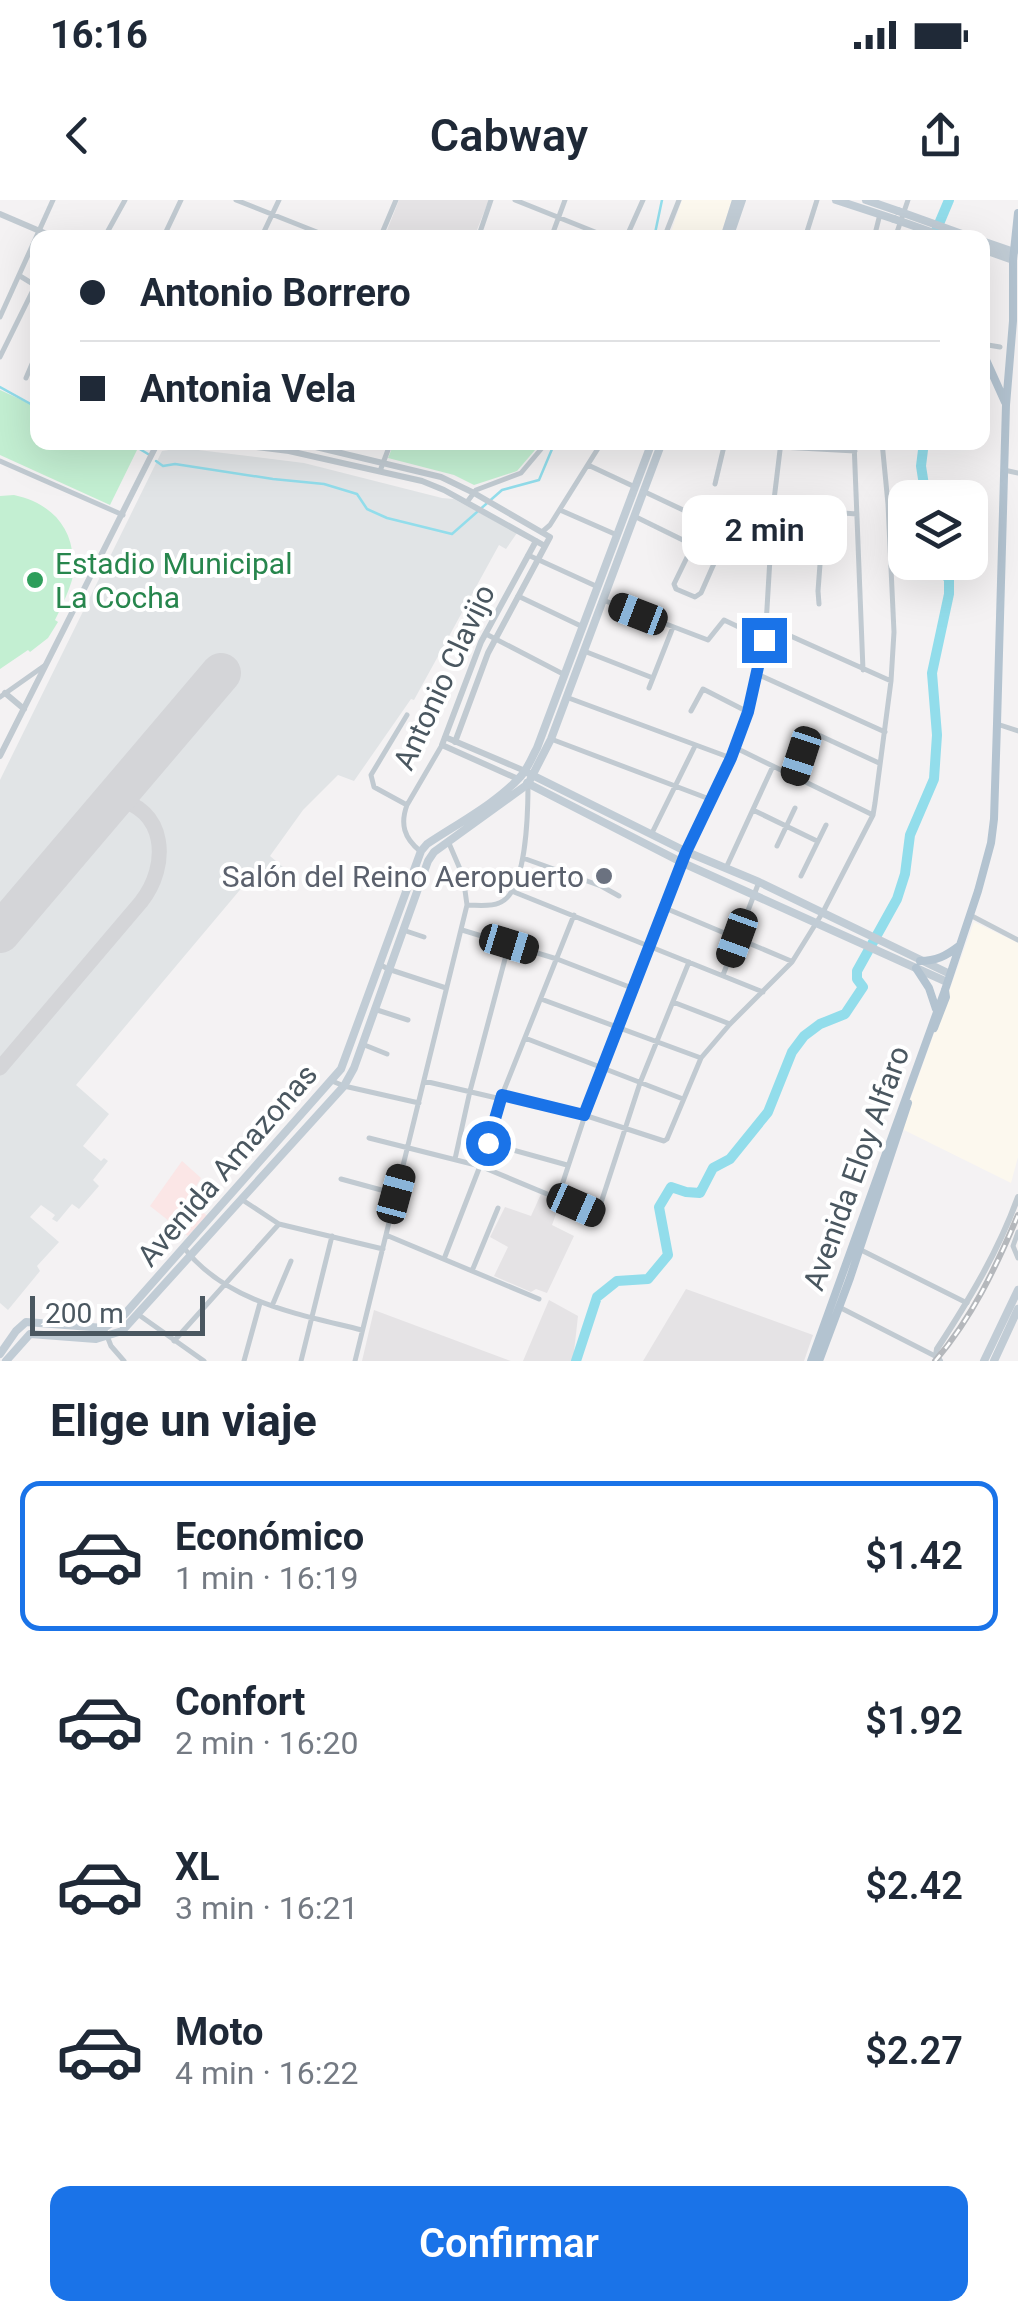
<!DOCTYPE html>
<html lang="es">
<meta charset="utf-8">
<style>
:root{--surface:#fff;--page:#f2f2f3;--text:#1f2937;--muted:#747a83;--line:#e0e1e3;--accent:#1a73e8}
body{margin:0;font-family:Roboto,sans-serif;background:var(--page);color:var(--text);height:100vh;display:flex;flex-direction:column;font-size:38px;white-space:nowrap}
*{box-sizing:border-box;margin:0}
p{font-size:32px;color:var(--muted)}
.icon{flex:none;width:55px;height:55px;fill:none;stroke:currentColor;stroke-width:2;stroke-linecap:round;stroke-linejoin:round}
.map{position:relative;height:1161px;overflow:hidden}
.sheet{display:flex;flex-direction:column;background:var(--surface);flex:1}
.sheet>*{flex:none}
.banner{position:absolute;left:30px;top:30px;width:960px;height:220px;border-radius:20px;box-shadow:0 10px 40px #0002;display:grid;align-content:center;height:220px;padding:0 50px;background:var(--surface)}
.fabs{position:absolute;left:888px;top:280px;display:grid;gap:20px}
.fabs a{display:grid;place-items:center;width:100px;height:100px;border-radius:20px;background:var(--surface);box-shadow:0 10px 40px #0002;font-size:50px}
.scale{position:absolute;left:30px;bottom:25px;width:175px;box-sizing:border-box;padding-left:10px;border:5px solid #4a5760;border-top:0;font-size:28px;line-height:35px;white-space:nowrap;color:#4a5760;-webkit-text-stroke:8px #fff;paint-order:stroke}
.end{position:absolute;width:45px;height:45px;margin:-22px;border:12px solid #1a73e8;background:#fff;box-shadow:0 0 0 5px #fff}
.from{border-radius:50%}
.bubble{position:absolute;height:70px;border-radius:20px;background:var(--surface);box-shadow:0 10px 40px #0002;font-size:32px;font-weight:600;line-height:70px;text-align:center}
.car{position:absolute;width:30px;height:60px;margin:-30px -15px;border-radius:12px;box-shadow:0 0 8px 2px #0007;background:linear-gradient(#222 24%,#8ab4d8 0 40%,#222 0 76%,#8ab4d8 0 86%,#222 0)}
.banner b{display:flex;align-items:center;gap:35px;height:95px;font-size:38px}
.banner b+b{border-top:2px solid var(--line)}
.banner i{width:25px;height:25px;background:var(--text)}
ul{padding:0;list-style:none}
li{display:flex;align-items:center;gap:30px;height:150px;margin:0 20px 15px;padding:0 30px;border:5px solid transparent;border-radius:20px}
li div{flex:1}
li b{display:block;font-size:38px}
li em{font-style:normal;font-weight:600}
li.selected{border-color:var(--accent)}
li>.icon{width:90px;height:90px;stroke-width:1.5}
h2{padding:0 50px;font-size:45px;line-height:120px}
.action{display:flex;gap:20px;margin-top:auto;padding:20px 50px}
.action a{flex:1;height:115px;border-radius:20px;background:var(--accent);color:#fff;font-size:40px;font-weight:600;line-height:115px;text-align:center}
.status{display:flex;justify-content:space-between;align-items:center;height:70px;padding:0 50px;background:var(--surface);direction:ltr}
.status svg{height:28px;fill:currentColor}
header{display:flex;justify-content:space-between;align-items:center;height:130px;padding:0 50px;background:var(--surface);font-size:45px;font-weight:600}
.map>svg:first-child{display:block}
.commercial{fill:#fcf8ee}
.education{fill:#e5e3e5}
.medical{fill:#fbe6e6}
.airport{fill:#e1e4e6}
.green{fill:#c3efd2}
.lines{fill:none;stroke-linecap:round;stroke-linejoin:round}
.stream{stroke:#92ddeb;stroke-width:2.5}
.river{stroke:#92ddeb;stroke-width:10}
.taxiway{stroke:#d4d5d8;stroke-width:15}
.runway{stroke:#d4d5d8;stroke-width:40}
.minor{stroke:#c1cad1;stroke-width:5}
.tertiary{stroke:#c1cad1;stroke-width:6}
.secondary{stroke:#c1ccd5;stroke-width:8}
.primary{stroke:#b3c3d0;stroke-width:8}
.rail-casing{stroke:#b5b8bc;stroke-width:6}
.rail{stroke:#fff;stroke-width:2.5;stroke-dasharray:8;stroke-linecap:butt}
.secondary-bridge{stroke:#c1ccd5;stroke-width:8}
.route{stroke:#1a73e8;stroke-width:12}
.leisure-dot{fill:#2e9e5b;stroke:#fff;stroke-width:4}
.worship-dot{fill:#6b7280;stroke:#fff;stroke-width:4}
.labels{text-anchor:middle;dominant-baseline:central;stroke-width:8;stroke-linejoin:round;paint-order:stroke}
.leisure-label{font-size:30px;fill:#27864d;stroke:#fff;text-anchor:start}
.street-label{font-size:30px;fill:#4a5760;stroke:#fff}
.worship-label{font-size:30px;fill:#5b616d;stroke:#fff;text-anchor:end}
</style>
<div class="status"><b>16:16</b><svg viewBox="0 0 49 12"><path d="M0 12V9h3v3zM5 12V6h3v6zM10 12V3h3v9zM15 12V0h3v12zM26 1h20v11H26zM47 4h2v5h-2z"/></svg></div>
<header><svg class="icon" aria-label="back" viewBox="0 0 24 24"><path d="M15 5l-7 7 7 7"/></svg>Cabway<svg class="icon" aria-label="share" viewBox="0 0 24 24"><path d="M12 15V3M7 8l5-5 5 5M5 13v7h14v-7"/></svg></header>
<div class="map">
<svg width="1018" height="1161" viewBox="0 0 1018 1161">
<rect width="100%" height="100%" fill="#f4f2f3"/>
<path class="commercial" d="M682,0H732L720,37L669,38Z
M974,722L1018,743V957L1011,983L900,928Z"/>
<path class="education" d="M399,0H489L474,37L384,38Z
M541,994L560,1003L552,1025L574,1036L547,1093L536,1089L531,1092L494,1076L508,1047L490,1037L505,1007L531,1016Z
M686,1089L813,1135L804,1161H643Z
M549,1100L578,1116L573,1161H523Z
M374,1110L511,1161H362Z"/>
<path class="medical" d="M182,961L201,978L189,998L207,1016L188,1036L150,1006Z"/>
<path class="airport" d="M182,248L304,263L442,298L454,299L517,333L506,349L499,345L414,500L411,499L354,581L338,575L303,610L270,656L290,673L278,688L255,672L76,885L109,914L83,946L101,961L104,958L108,961L93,980L99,986L79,1009L72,1004L57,1022L52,1019L55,1015L41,1005L30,1017L59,1042L37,1066L40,1071L8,1110L0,1103V580L162,251Z"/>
<path class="green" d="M0,190L37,207L38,242L119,243L137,250L110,305L0,255Z
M394,243V242L541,243L517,271L474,285L454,275L388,258Z
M14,295C47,302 71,323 73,359H76C75,378 65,400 55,420L58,422L48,438L30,452L28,450L0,469V296Z"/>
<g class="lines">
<path class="stream" d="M654,38L662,0
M0,187L38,208
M128,242L148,254
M156,261L163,266L175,264L273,279L324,284L357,294L367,309L387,318L452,334L502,290L539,280L555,242"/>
<path class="river" d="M933,38L949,0
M924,242L921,266L926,298
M576,1161L597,1097L617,1081L648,1079L668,1055L659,1007L671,987L686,992L700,993L713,968L730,959L768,912L792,852L804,836L820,824L845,814L863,787L857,779V771L897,699L905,674L910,635L934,579L937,535L932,473L949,394V380L938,362"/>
<path class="taxiway" d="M0,868L141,702C170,666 167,607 114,599"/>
<path class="runway" d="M0,733L221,473"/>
<path class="minor" d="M236,0L332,38
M515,0L610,38
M104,38L125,0
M163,38L181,0
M261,38L279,0
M380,38L396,0
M478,38L491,0
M551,38L565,0
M626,38L643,0
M664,38L679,0
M805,38L817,0
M874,38L880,14
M895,38L908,0
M20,76L33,84L38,94
M0,117L53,0
M982,144L1000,147
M0,157L38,80
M26,178L38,150
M854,242L863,470
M781,247L855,251
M0,261L123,315
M588,265L635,287
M1004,270L1018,273
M380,271L391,242
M715,284L725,242
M645,292L770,351
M467,302L476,290L521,273L547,242
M773,308L857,314
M560,310L617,335
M634,316L693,345L716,359L701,393L695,397L676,389L674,384L693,345
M542,332L550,325L602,242
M528,355L598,387
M518,396L583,427
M603,400L708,440L724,420L764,439
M819,404L818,391L824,311
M766,425L891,481
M486,434L565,475
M584,451L653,478
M757,474L885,532
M649,488L673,427
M0,497L44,466
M566,497L731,558
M691,511L703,489L748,512
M407,515L371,575L374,587L407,605
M997,524L1018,531
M551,539L712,600
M736,548L873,615
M795,576L808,537L812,532L879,563
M753,610L817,641
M652,633L695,546
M777,646L795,608
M420,651C404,638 400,624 407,605L442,545
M686,652L731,558L748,512L757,474L766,425L773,308L781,242
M523,658L601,686L619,696
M726,668L773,566
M801,676L826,625
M514,692L763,792
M467,705C477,705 490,707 499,703C527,693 528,611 528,584
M665,708L791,761
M970,715L1018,740
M403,730L424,737
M462,730L557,759L632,788
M379,764L388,769L446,788
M723,775L759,682
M541,799L701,858
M673,802L730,824
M374,809L408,820
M525,838L683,899
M362,844L387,854
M332,881L344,886L419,903
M424,881L501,899
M502,895L584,915L664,941L667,939L701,858L730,824L792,762L823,712L873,615L875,603L891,481L894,432L888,304L882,242
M369,938L480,966L595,1014L598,1012L640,883L689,762
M488,943L567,965
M455,959L470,891L509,744
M341,979L396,994
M558,997L601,867L683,663
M241,999L279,1024L383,1049
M1018,1032L1013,1046L1018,1058
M386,1035L539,1099
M184,1048C227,1103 299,1114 362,1130
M859,1049L967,1103
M444,1059L480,966L502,895L574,715
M472,1071L498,1008
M272,1106L291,1061
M839,1107L937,1157
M139,1115L204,1161
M104,1128L111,1146L124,1161
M174,1141L279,1024
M244,1161L260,1103
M301,1161L332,1036
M355,1161L467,705L463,676L448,641"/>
<path class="tertiary" d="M0,14L56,38
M216,242L289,251L422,281L444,290L545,346
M295,242L441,277L474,293L550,337L488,453L455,542
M5,493L24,509
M445,537L525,571
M0,556L158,242
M518,579L442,545L481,442L536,341
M940,1161L936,1155L937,1149C969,1100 998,1052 1018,997"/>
<path class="secondary" d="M836,0L894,19
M866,0L898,11
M724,38L736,0
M729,38L742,0
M982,41L1014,52
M982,49L1013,60
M530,574L687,652L759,682L950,774
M527,583L683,663L947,782
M0,1154L16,1131L26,1122L104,1128L124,1115L341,869L421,651L427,644C457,624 497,603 521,576C528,568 532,557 537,548L652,242
M6,1161L30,1134L96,1139L122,1131L344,886L354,868L428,661L434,652L528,584L551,539L662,242
M984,1161L1018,1090
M994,1161L1018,1109"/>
<path class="primary" d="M982,151L1005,202
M920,761C936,761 946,756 959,746
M916,768L929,788L936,809
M934,828L946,797L945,790
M811,1161L945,790L978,691L991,643L994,619L997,524L1006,205L1013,121V60L1018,13
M819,1161L850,1078L908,903"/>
<g class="rail-casing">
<path id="rail" d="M935,1161C972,1118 996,1067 1018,1015"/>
</g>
<use href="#rail" class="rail"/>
<path class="secondary-bridge" d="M898,11L973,38
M894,19L948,38"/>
</g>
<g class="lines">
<path class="route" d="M488,943L502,895L584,915L686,652L731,558L748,512L764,440"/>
</g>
<circle class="leisure-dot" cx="35" cy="380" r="10"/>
<circle class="worship-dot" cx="604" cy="676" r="10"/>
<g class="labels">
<g class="leisure-label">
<text x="55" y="363">Estadio Municipal<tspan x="55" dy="34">La Cocha</tspan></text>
</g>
<g class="street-label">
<text transform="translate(444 477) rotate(-65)">Antonio Clavijo</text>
<text transform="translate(227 965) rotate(-49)">Avenida Amazonas</text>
<text transform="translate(856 968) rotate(-70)">Avenida Eloy Alfaro</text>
</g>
<g class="worship-label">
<text x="584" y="676">Salón del Reino Aeropuerto</text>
</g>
</g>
</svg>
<div class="fabs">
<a><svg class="icon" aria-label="layers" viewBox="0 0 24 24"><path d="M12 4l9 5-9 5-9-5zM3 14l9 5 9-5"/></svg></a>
</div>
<div class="scale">200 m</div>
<i class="end from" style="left:488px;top:943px"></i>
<i class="end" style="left:764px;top:440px"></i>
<div class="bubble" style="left:682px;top:295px;width:165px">2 min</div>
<i class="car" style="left:638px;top:414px;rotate:291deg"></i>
<i class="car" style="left:801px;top:556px;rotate:198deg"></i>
<i class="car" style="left:737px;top:738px;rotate:200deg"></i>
<i class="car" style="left:509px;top:744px;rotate:107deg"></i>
<i class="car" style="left:396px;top:994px;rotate:15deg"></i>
<i class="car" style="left:576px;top:1005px;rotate:114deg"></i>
<div class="banner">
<b><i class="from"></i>Antonio Borrero</b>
<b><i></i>Antonia Vela</b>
</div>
</div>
<section class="sheet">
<h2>Elige un viaje</h2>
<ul>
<li class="selected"><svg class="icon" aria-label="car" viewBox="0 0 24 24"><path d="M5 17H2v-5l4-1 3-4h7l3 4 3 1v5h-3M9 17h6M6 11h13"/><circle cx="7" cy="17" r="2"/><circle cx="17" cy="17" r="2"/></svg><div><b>Económico</b><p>1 min · 16:19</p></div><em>$1.42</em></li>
<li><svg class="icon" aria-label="car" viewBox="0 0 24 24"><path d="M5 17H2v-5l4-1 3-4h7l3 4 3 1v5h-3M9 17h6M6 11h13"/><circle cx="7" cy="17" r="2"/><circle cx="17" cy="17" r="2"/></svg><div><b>Confort</b><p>2 min · 16:20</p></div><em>$1.92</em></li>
<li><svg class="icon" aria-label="car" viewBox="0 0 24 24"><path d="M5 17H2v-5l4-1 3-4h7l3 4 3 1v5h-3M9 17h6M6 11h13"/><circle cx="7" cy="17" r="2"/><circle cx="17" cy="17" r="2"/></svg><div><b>XL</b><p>3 min · 16:21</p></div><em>$2.42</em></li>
<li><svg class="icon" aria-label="car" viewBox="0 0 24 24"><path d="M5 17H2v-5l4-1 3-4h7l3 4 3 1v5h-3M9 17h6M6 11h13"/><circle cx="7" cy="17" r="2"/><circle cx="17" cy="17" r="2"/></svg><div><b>Moto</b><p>4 min · 16:22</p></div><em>$2.27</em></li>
</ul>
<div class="action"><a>Confirmar</a></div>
</section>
